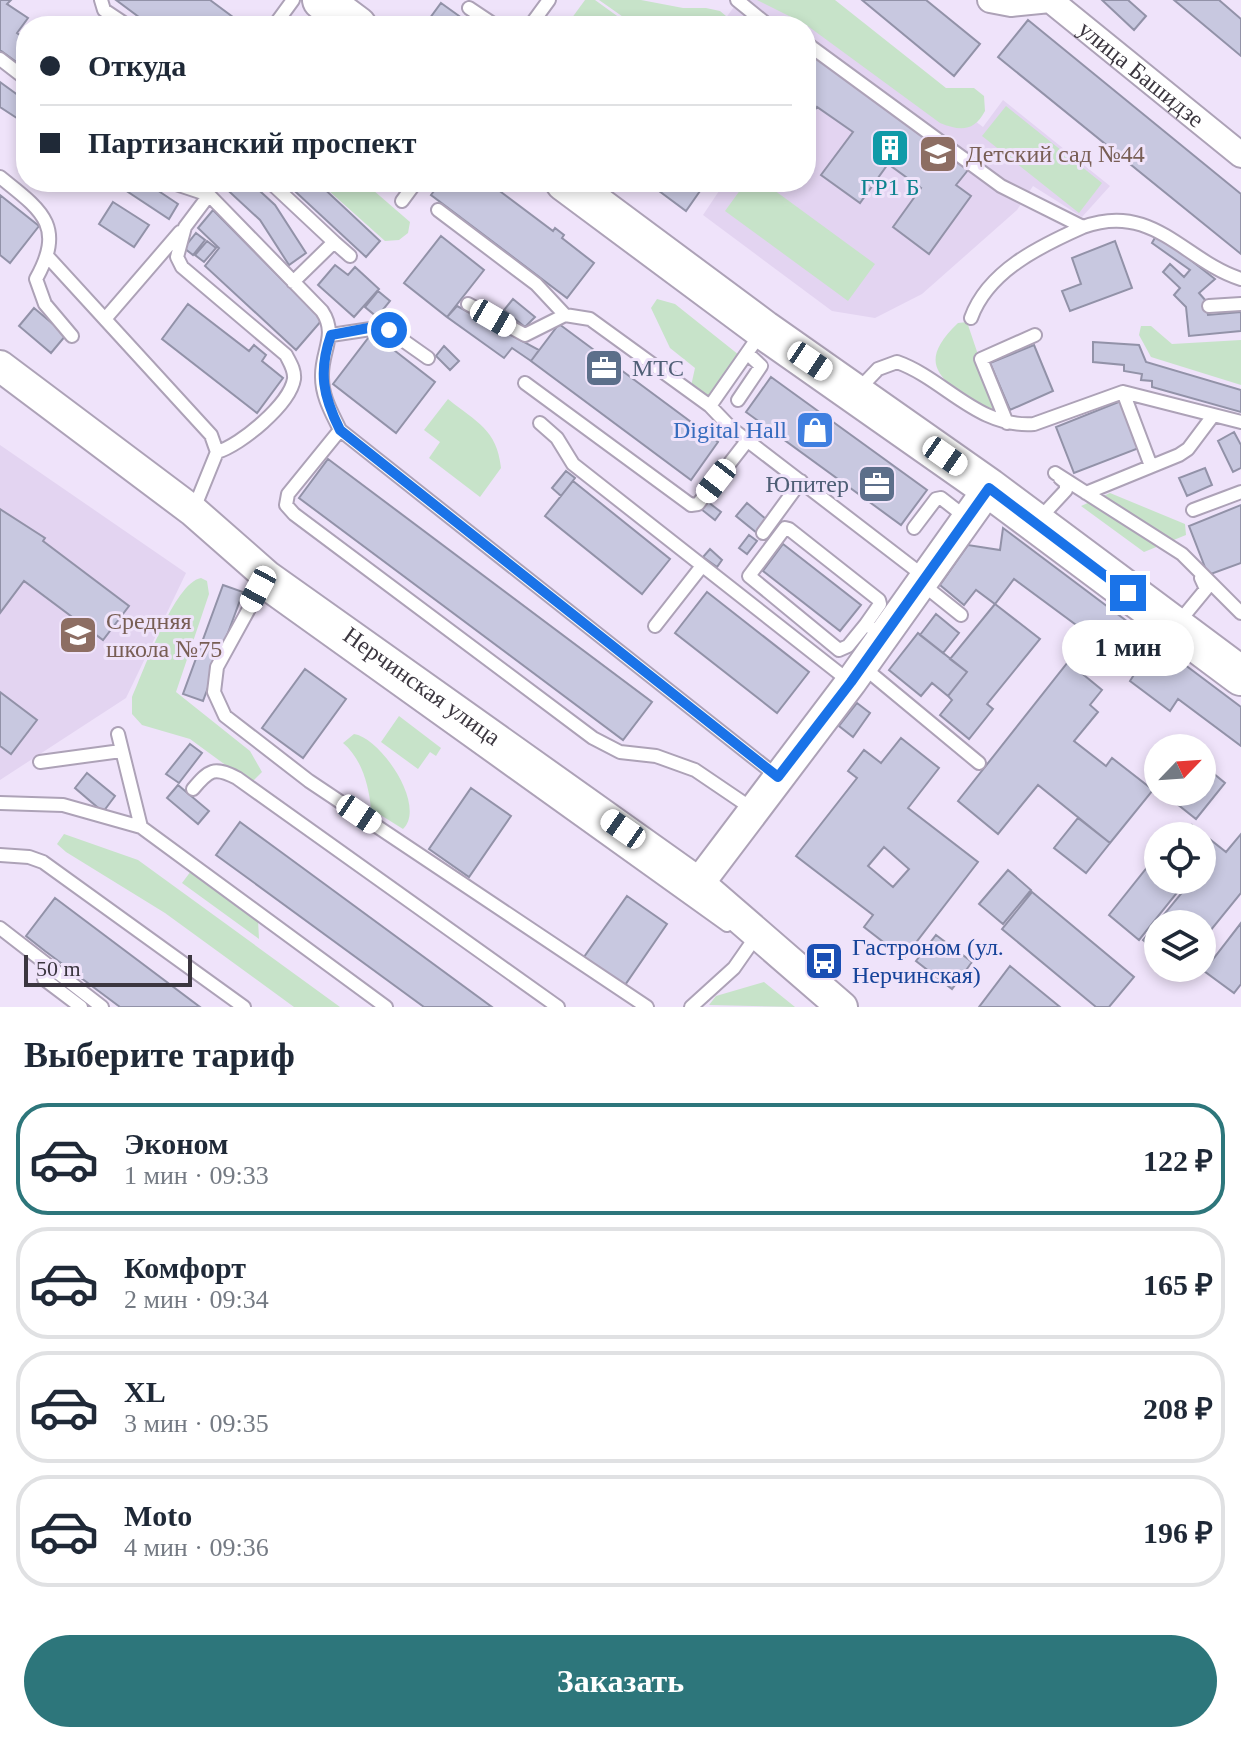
<!DOCTYPE html>
<html lang="ru">
<meta charset="utf-8">
<style>
:root{--surface:#fff;--page:#f6f6f7;--text:#1f2937;--muted:#747a83;--line:#e0e1e3;--accent:#2d767b}
body{margin:0;font-family:"Times New Roman",serif;background:var(--page);color:var(--text);height:100vh;display:flex;flex-direction:column;font-size:30px;white-space:nowrap}
*{box-sizing:border-box;margin:0}
p{font-size:26px;color:var(--muted)}
.icon{flex:none;width:44px;height:44px;fill:none;stroke:currentColor;stroke-width:2;stroke-linecap:round;stroke-linejoin:round}
.map{position:relative;height:1007px;overflow:hidden}
.panel{display:flex;flex-direction:column;background:var(--surface);flex:1}
.panel>*{flex:none}
.guide{position:absolute;left:16px;top:16px;width:800px;height:176px;border-radius:32px;box-shadow:0 4px 12px #0003;display:grid;align-content:center;height:176px;padding:0 24px;background:var(--surface)}
.needle{width:52px;rotate:65deg}
.tools{position:absolute;left:1144px;top:734px;display:grid;gap:16px}
.tools a{display:grid;place-items:center;width:72px;height:72px;border-radius:50%;background:var(--surface);box-shadow:0 4px 12px #0003;font-size:40px}
.scale{position:absolute;left:24px;bottom:20px;width:168px;box-sizing:border-box;padding-left:8px;border:4px solid #3b363f;border-top:0;font-size:22px;line-height:28px;white-space:nowrap;color:#3b363f;-webkit-text-stroke:6px #efe3fa;paint-order:stroke}
.end{position:absolute;width:36px;height:36px;margin:-18px;border:10px solid #1a73e8;background:#fff;box-shadow:0 0 0 4px #fff}
.from{border-radius:50%}
.bubble{position:absolute;height:56px;border-radius:28px;background:var(--surface);box-shadow:0 4px 12px #0003;font-size:26px;font-weight:800;line-height:56px;text-align:center}
.car{position:absolute;width:24px;height:48px;margin:-24px -12px;border-radius:10px;box-shadow:0 0 6px 2px #0007;background:linear-gradient(#fff 24%,#345 0 40%,#fff 0 76%,#345 0 86%,#fff 0)}
.guide b{display:flex;align-items:center;gap:28px;height:76px;font-size:30px}
.guide b+b{border-top:2px solid var(--line)}
.guide i{width:20px;height:20px;background:var(--text)}
ul{padding:0;list-style:none}
li{display:flex;align-items:center;gap:24px;height:112px;margin:0 16px 12px;padding:0 8px;border:4px solid var(--line);border-radius:32px}
li div{flex:1}
li b{display:block;font-size:30px}
li em{font-style:normal;font-weight:800}
li.current{border-color:var(--accent)}
li>.icon{width:72px;height:72px;stroke-width:1.5}
h2{padding:0 24px;font-size:36px;line-height:96px}
.primary-button{display:flex;gap:16px;margin-top:auto;padding:16px 24px}
.primary-button a{flex:1;height:92px;border-radius:48px;background:var(--accent);color:#fff;font-size:32px;font-weight:800;line-height:92px;text-align:center}
.map>svg:first-child{display:block}
.built{fill:#e3d4f1}
.green{fill:#c7e3c9}
.building{fill:#c8c8e0;stroke:#9292a8;stroke-width:2;fill-rule:evenodd}
.lines{fill:none;stroke-linecap:round;stroke-linejoin:round}
.service-casing{stroke:#ada2b7;stroke-width:16}
.minor-casing{stroke:#ada2b7;stroke-width:28}
.tertiary-casing{stroke:#ada2b7;stroke-width:34}
.primary-casing{stroke:#ada2b7;stroke-width:42}
.service{stroke:#fff;stroke-width:12}
.minor{stroke:#fff;stroke-width:24}
.tertiary{stroke:#fff;stroke-width:30}
.primary{stroke:#fff;stroke-width:38}
.route{stroke:#1a73e8;stroke-width:10}
.labels{text-anchor:middle;dominant-baseline:central;stroke-width:6;stroke-linejoin:round;paint-order:stroke}
.street-label{font-size:24px;fill:#3b363f;stroke:#efe3fa}
.education-label{font-size:24px;fill:#785e54;stroke:#efe3fa;text-anchor:start}
.culture-label{font-size:24px;fill:#0d838f;stroke:#efe3fa}
.service-label{font-size:24px;fill:#4e5e75;stroke:#efe3fa;text-anchor:start}
.shop-label{font-size:24px;fill:#366cbe;stroke:#efe3fa;text-anchor:end}
.transit-label{font-size:24px;fill:#164399;stroke:#efe3fa;text-anchor:start}
</style>
<div class="map">
<svg width="1241" height="1007" viewBox="0 0 1241 1007">
<rect width="100%" height="100%" fill="#efe3fa"/>
<path class="built" d="M739,0H813L983,127L1003,100L1110,186L1082,217L1033,186L1017,210L922,294L875,318L832,311L703,215L725,182H806V26H720Z
M0,445L186,573L126,698L0,780Z"/>
<path class="green" d="M585,0H595L631,26H566Z
M599,0H641L683,8H706L720,11L738,26H636Z
M757,0H835L946,88H974L984,96L985,111C974,132 960,131 940,123L805,24Z
M1006,106L1102,183L1079,213L982,136Z
M319,182H376L373,190L410,222L408,233L399,240L385,241Z
M746,182H763L875,264L848,301L725,211Z
M657,299L675,304L739,355L710,397L691,386L695,368L670,348L651,308Z
M967,322L995,405L991,410L983,409C945,381 912,367 958,323Z
M1141,326H1151L1172,344L1241,340V385L1151,357L1139,335Z
M448,399C476,422 497,429 501,468L480,497L429,458L440,442L424,430Z
M1110,493L1185,524L1186,535L1144,552L1081,506Z
M201,578L207,581L209,594L176,692L250,751L262,772L253,781L246,780L190,739L142,725L132,714V697C144,671 174,583 201,578Z
M399,716L441,748L436,756L430,752L418,769L381,742Z
M354,734C381,738 427,806 403,829L371,809C369,786 362,759 343,743Z
M64,834L138,860L340,1007H294L165,913L66,852L57,844Z
M191,871L258,920L259,939L182,883Z
M764,982L795,1007L709,1005L716,996Z"/>
<path class="building" d="M0,0H11L7,4L28,18L17,33L26,40V69L0,50Z
M116,0H210L245,26H151Z
M862,0H926L980,44L954,76Z
M1102,0H1128L1146,16L1134,30Z
M1174,0H1219L1241,19V56Z
M441,3L473,26H432L427,22Z
M1028,20L1241,194V254L998,57Z
M806,50L968,170L956,185L971,196L929,254L893,227L921,188L888,164L860,203L821,175L853,132L817,107L806,122Z
M0,82L26,101V124L0,107Z
M113,182H145L178,204L169,219Z
M250,182L275,205L306,253L289,265L260,220L220,183Z
M285,182H317L380,241L366,257Z
M441,182H495L493,186L553,231L555,228L564,235L562,238L594,263L567,298L431,195Z
M647,182H687L700,191L686,211Z
M0,195L39,226L10,263L0,255Z
M113,202L149,225L134,247L99,224Z
M213,210L322,320L296,350L205,266L219,248L198,228Z
M196,233L205,240L193,255L184,248Z
M1157,234L1215,279L1199,293L1206,301L1208,315L1241,312V331L1189,336L1186,307L1174,295L1180,288L1163,272L1170,264L1184,277L1190,270L1152,243Z
M441,236L484,270L447,317L404,283Z
M207,241L216,248L204,262L195,255Z
M1115,241L1132,288L1070,311L1062,291L1081,284L1072,258Z
M335,265L348,275L355,267L379,289L354,317L318,285Z
M378,291L390,301L377,317L365,307Z
M513,299L535,317L525,327L504,310Z
M188,304L249,351L254,345L266,355L262,361L283,378L257,413L162,339Z
M457,306L539,350L531,361L512,348L504,358L447,317Z
M34,308L66,335L51,353L19,326Z
M559,324L718,442L691,480L531,361Z
M372,333L435,382L396,433L333,384Z
M1093,342L1139,345L1146,362L1241,390V412L1152,387V381L1141,380L1142,374L1124,371V365L1093,362Z
M1034,345L1053,391L1010,410L990,363Z
M444,346L459,361L450,370L436,356Z
M771,377L927,490L901,525L746,412Z
M1121,401L1139,448L1074,473L1056,427Z
M1234,432L1241,445V468L1233,472L1218,441Z
M328,459L652,702L623,740L299,498Z
M1205,468L1212,485L1187,496L1179,478Z
M566,471L575,478L561,496L552,488Z
M573,481L670,559L642,594L545,516Z
M708,502L721,512L715,520L701,509Z
M747,503L767,520L757,533L736,516Z
M1241,505V563L1208,575L1189,526Z
M0,509L45,538L43,541L129,606L103,640L24,581L0,613Z
M1003,528L1241,707V746L1178,699L1170,711L1130,681L1137,670L1014,579L995,604L976,590L964,605L940,585L968,545L1000,550Z
M749,535L757,541L747,554L739,548Z
M783,544L861,605L840,631L763,571Z
M710,549L722,560L717,567L703,557Z
M223,585L243,592L203,701L183,694Z
M707,592L809,672L777,713L675,633Z
M995,604L1040,639L987,704L993,709L969,739L940,715L952,700L948,696L967,672L950,659Z
M936,614L959,633L943,653L920,635Z
M918,633L967,672L948,696L932,683L921,696L889,670Z
M1068,662L1102,690L1090,705L1098,712L1074,741L1106,766L1112,758L1153,790L1110,843L1038,785L998,834L958,801Z
M305,669L346,699L303,758L262,728Z
M0,692L37,720L11,754L0,746Z
M857,703L870,713L853,737L839,726Z
M901,738L939,768L908,808L978,862L904,958L864,927L873,915L796,856L857,778L848,771L864,750L881,763ZM884,847L909,869L893,887L868,866Z
M190,744L202,753L179,783L166,774Z
M1202,764L1225,783L1196,819L1162,792H1202Z
M87,773L115,796L103,812L75,788Z
M178,785L209,811L198,824L167,798Z
M471,788L511,816L469,877L429,849Z
M1078,818L1110,843L1086,873L1054,848Z
M240,822L281,852L492,1007H424L249,879L216,855Z
M1192,825L1226,852L1241,834V893L1202,941V924H1158V952L1143,940L1185,889L1174,880H1202V836H1183Z
M1149,865L1158,872V880H1168L1180,889L1139,940L1109,915Z
M1008,870L1031,890L1003,924L979,904Z
M1032,892L1134,977L1109,1007H1096L1002,929Z
M627,896L667,924L625,985L584,957Z
M55,898L200,1007H120L45,951L26,936Z
M1241,923V984L1234,993L1204,971Z
M936,935L972,962L952,989L916,961Z
M1010,966L1060,1007H979Z"/>
<g class="lines">
<g class="service-casing">
<path id="service" d="M101,0L104,10L128,26
M737,0L769,26
M469,8L496,26
M274,26L293,0
M530,26L549,0
M806,43L1001,186L1083,227C1153,201 1184,261 1241,279
M0,59L26,79
M0,177C41,210 66,225 36,279L45,304L72,336
M170,182L209,195L322,311C338,335 321,351 322,377C322,397 332,413 340,430L778,777
M270,182L334,242L293,282
M209,195L185,227L177,257L182,267L286,355C290,363 295,370 294,379C290,404 241,445 217,452
M402,201L416,182
M438,210L536,284L565,315
M334,242L350,256
M48,257L211,435L217,452L193,511
M468,304L525,335L565,315L590,319L710,406L731,428L925,577
M1209,306L1241,304
M971,318C988,271 1040,246 1083,227
M105,319L180,232
M331,335L384,327L428,358
M525,383L691,505L698,504L747,441
M858,390L878,369L897,362C945,379 977,428 1034,424L1123,392L1241,422
M1123,392L1151,466
M738,400L761,366L747,353
M710,406L761,333
M540,423L557,438L573,464L849,681
M1007,423L981,359L1035,335
M340,430L288,494L286,505L294,514L593,738L620,752L656,756L695,770L754,810
M1055,473L1182,554L1241,613
M1086,493L1179,455L1188,449L1212,417
M1193,510L1241,492
M1040,518L1066,490V483L1060,478
M914,528L936,499L941,498L968,519
M763,533L801,481
M267,576L217,667L214,692L225,716L309,781L647,1007
M921,583L961,615
M258,589L727,925
M1178,623L1206,589L1201,578
M866,624L880,604L879,600L789,529L785,528L749,576L839,650L848,646L866,624L883,636
M655,626L702,566
M862,666L979,763
M40,762L121,751
M193,789C209,770 214,766 237,778L558,1007
M0,803L63,805L141,827L118,734
M141,827L386,1007
M0,855L29,857L43,862L244,1007
M0,928L102,1007
M44,979L81,1007
M691,1007L734,968L757,935"/>
</g>
<g class="minor-casing">
<g id="minor">
<path id="s1" d="M990,0L1011,4L1050,0L1241,155"/>
</g>
</g>
<g class="tertiary-casing">
<g id="tertiary">
<path id="s2" d="M0,366L193,511L267,576L699,883L842,1007"/>
<path d="M699,883L851,682L989,488"/>
</g>
</g>
<g class="primary-casing">
<path id="primary" d="M322,0L357,26
M565,182L764,330L989,488L1241,676"/>
</g>
<use href="#service" class="service"/>
<use href="#minor" class="minor"/>
<use href="#tertiary" class="tertiary"/>
<use href="#primary" class="primary"/>
</g>
<g class="lines">
<path class="route" d="M389,330L379,326L331,335C318,372 323,396 340,430L778,777L851,682L989,488L1128,593"/>
</g>
<defs>
<g id="building-square" transform="scale(2)"><rect x="-9" y="-9" width="18" height="18" rx="4" fill="#0f9aa8" stroke="#efe3fa"/><path d="M-4-6H4V6H1V3H-1V6H-4ZM-2.5-4.3h1.7v1.8h-1.7ZM.8-4.3h1.7v1.8H.8ZM-2.5-1h1.7V.8h-1.7ZM.8-1h1.7V.8H.8Z" fill="#fff"/></g>
<g id="school-square" transform="scale(2)"><rect x="-9" y="-9" width="18" height="18" rx="4" fill="#8d6e63" stroke="#efe3fa"/><path d="M0-5L7-2L0 1L-7-2ZM-4 1L0 2.5L4 1V4Q0 6-4 4Z" fill="#fff"/></g>
<g id="office-square" transform="scale(2)"><rect x="-9" y="-9" width="18" height="18" rx="4" fill="#5c6f8a" stroke="#efe3fa"/><path d="M-6-3h4V-5.5h4V-3h4V5H-6ZM-1-4.5V-3h2v-1.5ZM-6 0V1H6V0Z" fill="#fff"/></g>
<g id="shop-square" transform="scale(2)"><rect x="-9" y="-9" width="18" height="18" rx="4" fill="#3f7fe0" stroke="#efe3fa"/><path d="M-5-2.5h2.3a2.7 3.5 0 0 1 5.4 0H5L5.5 6h-11ZM-1.5-2.5h3a1.5 2.3 0 0 0-3 0Z" fill="#fff"/></g>
<g id="bus-square" transform="scale(2)"><rect x="-9" y="-9" width="18" height="18" rx="4" fill="#1a4fb4" stroke="#efe3fa"/><path d="M-5-6H5V4H4V6H2V4H-2V6H-4V4H-5ZM-3.5-4V0h7V-4ZM-3.5 1.2v1.5H-2V1.2ZM2 1.2v1.5H3.5V1.2Z" fill="#fff"/></g>
</defs>
<g fill-rule="evenodd">
<use href="#building-square" x="890" y="148"/>
<use href="#school-square" x="938" y="154"/>
<use href="#office-square" x="604" y="368"/>
<use href="#shop-square" x="815" y="430"/>
<use href="#office-square" x="877" y="484"/>
<use href="#school-square" x="78" y="635"/>
<use href="#bus-square" x="824" y="961"/>
</g>
<g class="labels">
<g class="street-label">
<text stroke="none"><textPath href="#s1" startOffset="178">улица Башидзе</textPath></text>
<text stroke="none"><textPath href="#s2" startOffset="530">Нерчинская улица</textPath></text>
</g>
<g class="education-label">
<text x="966" y="154">Детский сад №44</text>
<text x="106" y="621">Средняя<tspan x="106" dy="28">школа №75</tspan></text>
</g>
<g class="culture-label">
<text x="890" y="187">ГР1 Б</text>
</g>
<g class="service-label">
<text x="632" y="368">МТС</text>
<text x="849" y="484" text-anchor="end">Юпитер</text>
</g>
<g class="shop-label">
<text x="787" y="430">Digital Hall</text>
</g>
<g class="transit-label">
<text x="852" y="947">Гастроном (ул.<tspan x="852" dy="28">Нерчинская)</tspan></text>
</g>
</g>
</svg>
<div class="tools">
<a><svg class="needle" viewBox="-14 -14 28 28"><path d="M0-13l5 13h-10z" fill="#e53935"/><path d="M0 13l5-13h-10z" fill="#747a83"/></svg></a>
<a><svg class="icon" aria-label="locate" viewBox="0 0 24 24"><circle cx="12" cy="12" r="6"/><path d="M12 2v4M12 18v4M2 12h4M18 12h4"/></svg></a>
<a><svg class="icon" aria-label="layers" viewBox="0 0 24 24"><path d="M12 4l9 5-9 5-9-5zM3 14l9 5 9-5"/></svg></a>
</div>
<div class="scale">50 m</div>
<i class="end from" style="left:389px;top:330px"></i>
<i class="end" style="left:1128px;top:593px"></i>
<div class="bubble" style="left:1062px;top:620px;width:132px">1 мин</div>
<i class="car" style="left:493px;top:318px;rotate:120deg"></i>
<i class="car" style="left:810px;top:361px;rotate:124deg"></i>
<i class="car" style="left:945px;top:456px;rotate:125deg"></i>
<i class="car" style="left:716px;top:481px;rotate:218deg"></i>
<i class="car" style="left:258px;top:589px;rotate:208deg"></i>
<i class="car" style="left:359px;top:814px;rotate:124deg"></i>
<i class="car" style="left:623px;top:829px;rotate:305deg"></i>
<div class="guide">
<b><i class="from"></i>Откуда</b>
<b><i></i>Партизанский проспект</b>
</div>
</div>
<section class="panel">
<h2>Выберите тариф</h2>
<ul>
<li class="current"><svg class="icon" aria-label="car" viewBox="0 0 24 24"><path d="M5 17H2v-5l4-1 3-4h7l3 4 3 1v5h-3M9 17h6M6 11h13"/><circle cx="7" cy="17" r="2"/><circle cx="17" cy="17" r="2"/></svg><div><b>Эконом</b><p>1 мин · 09:33</p></div><em>122 ₽</em></li>
<li><svg class="icon" aria-label="car" viewBox="0 0 24 24"><path d="M5 17H2v-5l4-1 3-4h7l3 4 3 1v5h-3M9 17h6M6 11h13"/><circle cx="7" cy="17" r="2"/><circle cx="17" cy="17" r="2"/></svg><div><b>Комфорт</b><p>2 мин · 09:34</p></div><em>165 ₽</em></li>
<li><svg class="icon" aria-label="car" viewBox="0 0 24 24"><path d="M5 17H2v-5l4-1 3-4h7l3 4 3 1v5h-3M9 17h6M6 11h13"/><circle cx="7" cy="17" r="2"/><circle cx="17" cy="17" r="2"/></svg><div><b>XL</b><p>3 мин · 09:35</p></div><em>208 ₽</em></li>
<li><svg class="icon" aria-label="car" viewBox="0 0 24 24"><path d="M5 17H2v-5l4-1 3-4h7l3 4 3 1v5h-3M9 17h6M6 11h13"/><circle cx="7" cy="17" r="2"/><circle cx="17" cy="17" r="2"/></svg><div><b>Moto</b><p>4 мин · 09:36</p></div><em>196 ₽</em></li>
</ul>
<div class="primary-button"><a>Заказать</a></div>
</section>
